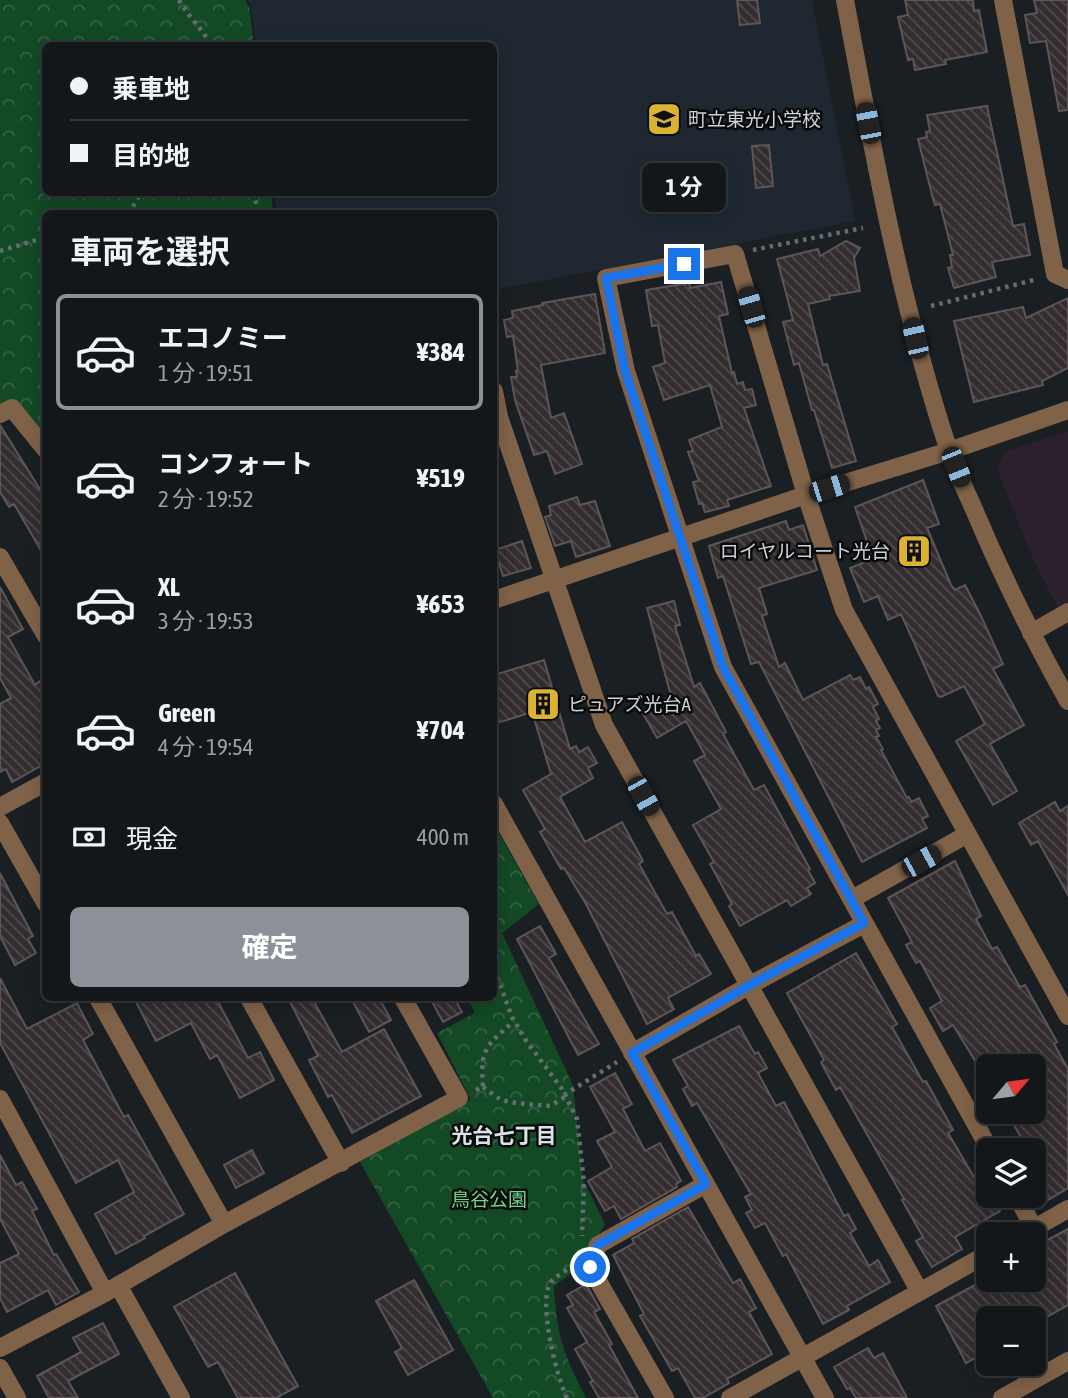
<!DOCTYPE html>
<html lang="ja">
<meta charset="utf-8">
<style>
:root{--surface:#14171a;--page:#212427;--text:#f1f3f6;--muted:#9d9fa2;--line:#333639;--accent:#8c9099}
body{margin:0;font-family:"Asap Condensed","Noto Sans JP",sans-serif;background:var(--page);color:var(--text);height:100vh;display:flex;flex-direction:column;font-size:26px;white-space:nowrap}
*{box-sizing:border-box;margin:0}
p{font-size:23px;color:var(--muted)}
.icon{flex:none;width:38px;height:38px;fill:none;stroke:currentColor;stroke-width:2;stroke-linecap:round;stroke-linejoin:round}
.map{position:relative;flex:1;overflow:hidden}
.side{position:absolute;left:42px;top:210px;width:455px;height:791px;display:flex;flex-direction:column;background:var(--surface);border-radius:10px;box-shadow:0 4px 18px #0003,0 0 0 2px var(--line)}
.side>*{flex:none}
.guide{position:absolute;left:42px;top:42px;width:455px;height:154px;border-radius:10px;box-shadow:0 4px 18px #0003,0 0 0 2px var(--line);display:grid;align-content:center;height:154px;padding:0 28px;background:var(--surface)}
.needle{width:46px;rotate:61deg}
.fabs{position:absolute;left:976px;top:1054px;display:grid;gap:14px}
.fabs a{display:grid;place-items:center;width:70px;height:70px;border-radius:10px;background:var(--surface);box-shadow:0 4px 18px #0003,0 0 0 2px var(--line);font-size:35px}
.end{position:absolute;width:32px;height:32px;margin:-16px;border:9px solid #1a73e8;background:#fff;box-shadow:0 0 0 4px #fff}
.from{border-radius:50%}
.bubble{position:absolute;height:49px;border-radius:10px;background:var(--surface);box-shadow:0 4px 18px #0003,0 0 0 2px var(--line);font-size:23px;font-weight:700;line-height:49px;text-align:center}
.car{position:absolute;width:21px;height:42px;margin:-21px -10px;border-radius:9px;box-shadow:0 0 5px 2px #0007;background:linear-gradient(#222 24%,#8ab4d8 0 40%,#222 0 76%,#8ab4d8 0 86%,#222 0)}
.guide b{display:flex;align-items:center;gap:24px;height:66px;font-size:26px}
.guide b+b{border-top:2px solid var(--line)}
.guide i{width:18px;height:18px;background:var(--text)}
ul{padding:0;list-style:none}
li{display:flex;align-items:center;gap:21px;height:116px;margin:0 14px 10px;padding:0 14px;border:4px solid transparent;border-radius:10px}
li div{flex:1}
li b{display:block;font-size:26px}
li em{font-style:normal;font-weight:700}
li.selected{border-color:var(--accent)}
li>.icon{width:63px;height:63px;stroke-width:1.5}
h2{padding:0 28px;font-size:32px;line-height:84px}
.pay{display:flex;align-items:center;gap:18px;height:77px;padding:0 28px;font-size:26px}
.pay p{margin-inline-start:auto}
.cta{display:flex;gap:14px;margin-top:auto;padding:14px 28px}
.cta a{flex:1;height:80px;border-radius:10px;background:var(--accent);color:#fff;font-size:28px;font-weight:700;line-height:80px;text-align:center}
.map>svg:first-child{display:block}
.commercial{fill:#2d202d}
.built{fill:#1f2831}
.park{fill:url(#park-crowns)}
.building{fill:url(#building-back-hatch);stroke:#5d5558;stroke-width:2}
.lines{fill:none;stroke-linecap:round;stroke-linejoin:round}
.path{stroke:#676c70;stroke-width:4.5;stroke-dasharray:3.5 5;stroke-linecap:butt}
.minor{stroke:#806248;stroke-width:18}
.route{stroke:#1a73e8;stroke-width:9}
.labels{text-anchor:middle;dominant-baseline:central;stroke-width:5;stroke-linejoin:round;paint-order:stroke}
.poi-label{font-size:19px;fill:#ced1d5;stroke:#07090a;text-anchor:start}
.park-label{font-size:19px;fill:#6dda8a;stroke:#07090a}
.neighbourhood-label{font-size:21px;font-weight:bold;fill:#dae1e7;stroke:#07090a}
</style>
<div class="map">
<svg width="1068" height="1398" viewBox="0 0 1068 1398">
<defs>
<pattern id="park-crowns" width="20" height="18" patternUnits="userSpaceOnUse" patternTransform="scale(1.75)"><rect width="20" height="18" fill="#134925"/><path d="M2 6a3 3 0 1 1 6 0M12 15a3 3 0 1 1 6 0" fill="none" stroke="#346244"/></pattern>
<pattern id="building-back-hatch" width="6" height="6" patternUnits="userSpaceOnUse" patternTransform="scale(1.75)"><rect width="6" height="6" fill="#342d30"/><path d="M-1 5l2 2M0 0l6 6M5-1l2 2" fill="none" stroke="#504a4d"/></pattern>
</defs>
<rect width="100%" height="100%" fill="#1a1f23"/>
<path class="commercial" d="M1068,431V628L1033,559L997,469L1004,452Z"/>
<path class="built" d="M247,0H812L855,221L494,290V214L277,213L274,193L494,192V46L256,45L251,6Z"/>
<path class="park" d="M0,0H245L249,7L254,45L46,46V192L271,193L273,213L46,214L45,438L0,407Z
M494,825L539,904L502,933L573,1085L583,1180L605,1224L581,1266L554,1286C556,1335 564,1355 586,1398H493L360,1162L471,1100L437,1033L475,1013L468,998H494Z"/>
<path class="building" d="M737,0H757L760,23L740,25Z
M905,0H973L974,11L979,10L987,52L945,60L946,64L915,70L913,59L908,60L898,17L908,15Z
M1034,0H1068V110L1059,111L1046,41L1030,43L1025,15L1037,13Z
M987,106L1013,226L1024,224L1030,255L992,262L996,277L954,288L948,268L952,267L950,255H953L940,204L935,205L932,195L918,139L927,137L926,132L930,131L927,115Z
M769,145L773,186L756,188L752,146Z
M846,241L860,248L854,258L860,291L829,296L830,299L808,304L823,365L827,364L856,461L832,468L814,410H812L799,363L794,365L783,322L793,320L777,259L818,249L820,256Z
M721,282L728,314L719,316L732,373L734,372L737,384L743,382L745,390L752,389L756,405L744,408L771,486L727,500L729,506L705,512L702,503L699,504L693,482L699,481L688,452L693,451L689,440L722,427L710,385L664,400L653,367L665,363L658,325L652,326L646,290L689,283L690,288Z
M595,294L605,353L541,365L551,418L564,413L582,464L555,474L547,451L534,455L515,400L511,377H517L516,371H518L513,336L507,337L504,320L513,318L512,311L543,305L542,303Z
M1068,298V368L1042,381L1043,385L974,402L954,321L1023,307L1026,318Z
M0,425L46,499V559L14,504L9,507L0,492Z
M923,480L939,524L927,528L951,585L955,590L965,585L980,614L1003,664L993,669L1024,725L990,744L1017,791L993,805L956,741L985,724L964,686L941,697L938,696L901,614L888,620L878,596L864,602L850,568L873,559L855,507Z
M577,497L580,505L595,501L610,546L576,557L571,541L555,546L545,517L551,515L549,506Z
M786,521L789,530L803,525L817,570L759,588L767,614L762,616L779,667L785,663L803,700L850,675L853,680L860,677L866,689L869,687L878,704L873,707L879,719L876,721L880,728L876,730L879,736L876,737L883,749L881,750L907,798L909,797L911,802L919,798L928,816L922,819L927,828L862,862L759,662L751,664L723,576L718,578L709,546Z
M522,541L531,568L503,576L495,550Z
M0,587L23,629L8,637L35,685L40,681L46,691V763L12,782L6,769L0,772V704L11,698L0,678Z
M674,601L680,625L675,626L694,687L700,683L726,732L723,734L754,790L764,785L810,869L808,870L815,883L807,888L811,894L791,906L787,900L740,926L729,906L732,904L710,864L714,862L693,825L721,809L694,761L705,755L686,721L657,738L642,712L671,696L647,608Z
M544,660L570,749L576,746L579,752L588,747L597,763L588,768L593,778L560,797L585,842L622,822L643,861L639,864L667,914L672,912L696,956L699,954L711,974L668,998L674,1009L647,1024L586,904L564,868L561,869L540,832L545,829L523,790L551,774L532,712L494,724V675Z
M1055,802L1060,811L1068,806V895L1038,841L1031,845L1019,823Z
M955,861L981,916L976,919L992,949L997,947L1020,987L1025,985L1057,1042L1054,1044L1068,1069V1188L1048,1200L1034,1174V1150H1028L1006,1111H1034V1066H989V1083L953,1025L943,1031L930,1008L942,1001L920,961L916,963L906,945L912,942L888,898Z
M0,873L33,936L28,939L36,953L15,965L0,936Z
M540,926L556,954L549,958L599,1044L578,1055L517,939Z
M856,953L897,1024L892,1027L923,1082L926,1081L953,1130L948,1133L984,1194L989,1191V1195H992L1000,1211L955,1237L962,1249L932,1267L916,1241L923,1237L902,1200L904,1199L840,1087L836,1090L821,1062L824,1060L787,993Z
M0,978L27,1029L77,1003L93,1034L83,1040L124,1117L128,1115L184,1214L144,1236L145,1238L116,1254L95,1214L134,1192L118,1160L76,1183L0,1043Z
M134,998H216L248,1058L260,1052L274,1080L240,1098L217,1055L210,1059L191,1023L156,1041Z
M288,998H312L342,1052L384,1029L421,1096L352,1133L332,1095L328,1097L309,1060L318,1056Z
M351,998H379L391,1020L369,1032Z
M430,998H454L462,1012L443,1022Z
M739,1026L755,1054L758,1052L767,1068L758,1073L776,1106L784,1102L844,1216L848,1214L856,1229L850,1233L869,1266L878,1260L890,1282L847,1306L849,1310L823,1324L786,1254L783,1256L765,1223L755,1228L746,1213L752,1210L745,1197L751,1194L697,1103L692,1106L683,1089L688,1086L673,1060Z
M615,1073L632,1104L623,1109L645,1151L660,1143L681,1181L676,1184L677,1187L621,1219L614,1206L605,1211L588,1181L612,1167L597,1141L615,1132L590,1087Z
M252,1150L264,1173L236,1188L224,1165Z
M0,1155L16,1185L22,1182L37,1209L32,1211L54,1255L56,1254L79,1292L56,1305L48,1290L7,1312L0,1298V1263L19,1254L0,1219Z
M688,1207L733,1283L740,1279L756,1308L749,1312L772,1354L727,1379L729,1383L703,1398H695L678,1368L672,1371L640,1316L644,1314L613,1255L634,1243L632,1239Z
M1068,1229V1305L1034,1324V1318H989V1350L966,1363L936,1306L986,1279H1034V1247Z
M235,1273L298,1386L276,1398H238L218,1362L208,1367L174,1307Z
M414,1280L453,1350L408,1375L395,1352L402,1348L376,1301Z
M586,1284L600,1309L594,1312L612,1344L609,1345L638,1398H599L590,1382L593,1381L575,1349L587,1342L567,1308L573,1305L567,1295Z
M103,1323L119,1354L68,1381L78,1398H49L37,1376L81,1352L73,1338Z
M868,1348L874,1358L883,1353L907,1398H856L850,1388L847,1389L834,1367Z"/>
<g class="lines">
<path class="path" d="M179,0C189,17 202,29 212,46
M254,192L258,214
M129,214L141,192
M753,250L863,228
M0,251L46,237
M931,306L1038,279
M494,969L512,1017L525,1039L562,1089L577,1119L584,1183L582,1236
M483,1087L501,1100L516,1103L550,1106L565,1097
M476,1090L483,1087C480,1048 486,1046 514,1021
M564,1095L617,1062
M567,1398C557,1378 537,1300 551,1282C556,1276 566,1271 572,1266"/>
<path class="minor" d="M845,0C873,151 900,302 948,448C955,468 964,487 973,507C1001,574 1033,638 1068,701
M1003,0L1055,274L1068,280
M494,391L499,417L604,725L920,1292
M0,414L12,408L46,450
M0,557L46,636
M494,600L806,495L949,451L1068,410
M1031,633L1068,612
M494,804L825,1398
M0,807L46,782
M0,823L46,904
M852,899L966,835
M98,998L224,1224
M249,998L341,1163
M632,1053L750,985L864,924
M0,1099L105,1293
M990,1150L723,667L626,371L606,278L735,254L806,495L844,610L1068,1016
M1016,1195L1034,1228
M1024,1234L1068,1209
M118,1285L181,1398
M0,1348L105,1293L224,1224L459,1098L403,998
M0,1368L17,1398
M665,1398L590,1267L598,1245L706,1184
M730,1398L989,1253
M1002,1398L1068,1361"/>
</g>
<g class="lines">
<path class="route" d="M590,1267L598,1245L706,1184L632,1053L750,985L864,923L723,667L625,371L606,278L684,264"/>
</g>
<defs>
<g id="school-square" transform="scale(1.75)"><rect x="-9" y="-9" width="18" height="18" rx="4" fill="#dcb233" stroke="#07090a"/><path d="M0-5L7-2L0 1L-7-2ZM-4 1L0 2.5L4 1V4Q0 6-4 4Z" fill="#111"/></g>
<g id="building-square" transform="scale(1.75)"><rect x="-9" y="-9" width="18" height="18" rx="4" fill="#dcb233" stroke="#07090a"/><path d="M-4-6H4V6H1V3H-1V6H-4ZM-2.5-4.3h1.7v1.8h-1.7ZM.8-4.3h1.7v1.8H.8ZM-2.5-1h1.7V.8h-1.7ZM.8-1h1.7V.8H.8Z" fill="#111"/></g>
</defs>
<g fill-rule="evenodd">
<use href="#school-square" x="664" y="119"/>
<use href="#building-square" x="914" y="551"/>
<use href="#building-square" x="543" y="704"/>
</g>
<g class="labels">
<g class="poi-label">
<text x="688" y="119">町立東光小学校</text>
<text x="890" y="551" text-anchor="end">ロイヤルコート光台</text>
<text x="568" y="704">ピュアズ光台A</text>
</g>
<g class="park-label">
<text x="489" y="1199">鳥谷公園</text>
</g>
<g class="neighbourhood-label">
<text x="504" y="1135">光台七丁目</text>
</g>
</g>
</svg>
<div class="fabs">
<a><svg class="needle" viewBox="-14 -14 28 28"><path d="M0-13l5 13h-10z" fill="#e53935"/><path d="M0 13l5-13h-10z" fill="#9d9fa2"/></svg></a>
<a><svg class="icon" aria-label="layers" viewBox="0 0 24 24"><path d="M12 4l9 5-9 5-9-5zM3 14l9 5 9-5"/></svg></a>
<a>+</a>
<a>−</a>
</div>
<i class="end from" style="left:590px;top:1267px"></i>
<i class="end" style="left:684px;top:264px"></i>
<div class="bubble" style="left:642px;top:163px;width:84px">1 分</div>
<i class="car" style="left:868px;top:123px;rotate:349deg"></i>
<i class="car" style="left:751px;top:307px;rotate:344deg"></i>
<i class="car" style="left:915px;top:338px;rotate:347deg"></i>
<i class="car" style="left:956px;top:467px;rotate:158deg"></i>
<i class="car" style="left:829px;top:488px;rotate:73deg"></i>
<i class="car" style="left:643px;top:796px;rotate:151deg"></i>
<i class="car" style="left:921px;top:861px;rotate:61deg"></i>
<div class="guide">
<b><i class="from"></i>乗車地</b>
<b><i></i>目的地</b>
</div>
<section class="side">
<h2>車両を選択</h2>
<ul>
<li class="selected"><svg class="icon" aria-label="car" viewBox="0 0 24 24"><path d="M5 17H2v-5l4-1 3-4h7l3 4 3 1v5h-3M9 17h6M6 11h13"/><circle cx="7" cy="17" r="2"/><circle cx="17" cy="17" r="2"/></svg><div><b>エコノミー</b><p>1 分 · 19:51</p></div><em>¥384</em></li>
<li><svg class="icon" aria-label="car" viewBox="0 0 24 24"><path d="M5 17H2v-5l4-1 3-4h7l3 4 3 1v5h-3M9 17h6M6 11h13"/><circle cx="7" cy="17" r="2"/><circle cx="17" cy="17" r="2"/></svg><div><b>コンフォート</b><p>2 分 · 19:52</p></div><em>¥519</em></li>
<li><svg class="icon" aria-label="car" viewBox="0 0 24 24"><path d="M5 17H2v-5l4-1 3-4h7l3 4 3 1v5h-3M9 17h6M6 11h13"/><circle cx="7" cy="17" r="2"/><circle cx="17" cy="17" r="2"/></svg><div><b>XL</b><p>3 分 · 19:53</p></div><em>¥653</em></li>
<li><svg class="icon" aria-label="car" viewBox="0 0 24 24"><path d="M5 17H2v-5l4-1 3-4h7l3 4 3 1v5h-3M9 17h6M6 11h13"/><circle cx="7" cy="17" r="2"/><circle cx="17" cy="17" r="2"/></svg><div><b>Green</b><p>4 分 · 19:54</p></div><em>¥704</em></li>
</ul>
<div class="pay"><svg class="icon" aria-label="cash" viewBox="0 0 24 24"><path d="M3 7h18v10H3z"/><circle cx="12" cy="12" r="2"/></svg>現金<p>400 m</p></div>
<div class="cta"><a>確定</a></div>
</section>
</div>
